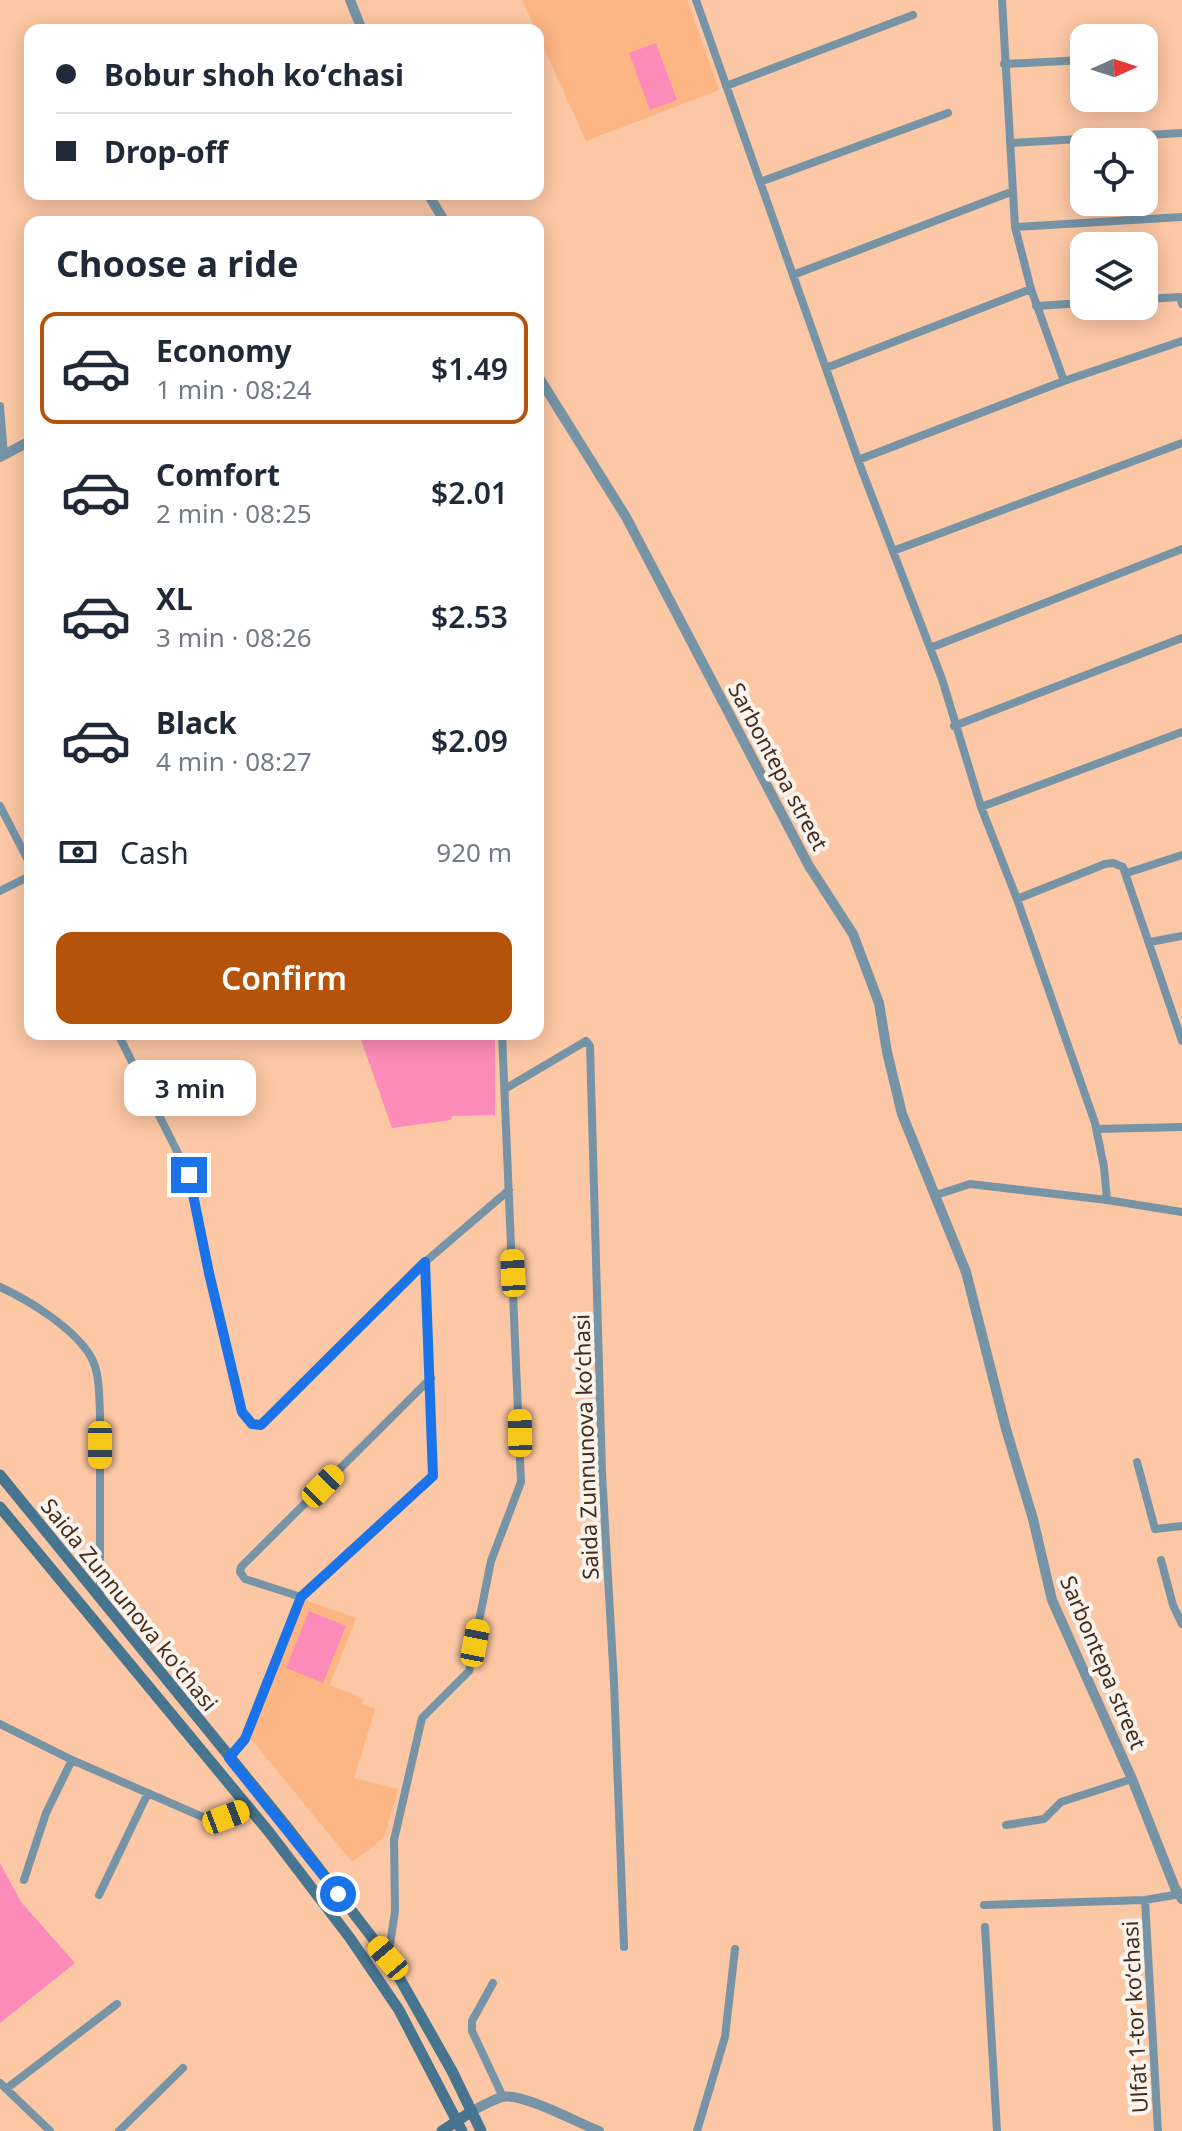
<!DOCTYPE html>
<meta charset="utf-8">
<style>
:root{--surface:#fff;--page:#f6f6f7;--text:#1f2937;--muted:#747a83;--line:#e0e1e3;--accent:#b45309}
body{margin:0;font-family:"Noto Sans",sans-serif;background:var(--page);color:var(--text);height:100vh;display:flex;flex-direction:column;font-size:30px;white-space:nowrap}
*{box-sizing:border-box;margin:0}
p{font-size:26px;color:var(--muted)}
.icon{flex:none;width:44px;height:44px;fill:none;stroke:currentColor;stroke-width:2;stroke-linecap:round;stroke-linejoin:round}
.map{position:relative;flex:1;overflow:hidden}
.details{position:absolute;left:24px;top:216px;width:520px;height:824px;display:flex;flex-direction:column;background:var(--surface);border-radius:16px;box-shadow:0 4px 20px #0003}
.details>*{flex:none}
.banner{position:absolute;left:24px;top:24px;width:520px;height:176px;border-radius:16px;box-shadow:0 4px 20px #0003;display:grid;align-content:center;height:176px;padding:0 32px;background:var(--surface)}
.needle{width:52px;rotate:87deg}
.controls{position:absolute;left:1070px;top:24px;display:grid;gap:16px}
.controls a{display:grid;place-items:center;width:88px;height:88px;border-radius:16px;background:var(--surface);box-shadow:0 4px 20px #0003;font-size:40px}
.end{position:absolute;width:36px;height:36px;margin:-18px;border:10px solid #1a73e8;background:#fff;box-shadow:0 0 0 4px #fff}
.from{border-radius:50%}
.bubble{position:absolute;height:56px;border-radius:16px;background:var(--surface);box-shadow:0 4px 20px #0003;font-size:26px;font-weight:600;line-height:56px;text-align:center}
.car{position:absolute;width:24px;height:48px;margin:-24px -12px;border-radius:10px;box-shadow:0 0 6px 2px #0007;background:linear-gradient(#f5c518 24%,#345 0 40%,#f5c518 0 76%,#345 0 86%,#f5c518 0)}
.banner b{display:flex;align-items:center;gap:28px;height:76px;font-size:30px}
.banner b+b{border-top:2px solid var(--line)}
.banner i{width:20px;height:20px;background:var(--text)}
ul{padding:0;list-style:none}
li{display:flex;align-items:center;gap:24px;height:112px;margin:0 16px 12px;padding:0 16px;border:4px solid transparent;border-radius:16px}
li div{flex:1}
li b{display:block;font-size:30px}
li em{font-style:normal;font-weight:600}
li.active{border-color:var(--accent)}
li>.icon{width:72px;height:72px;stroke-width:1.5}
h2{padding:0 32px;font-size:36px;line-height:96px}
.pay{display:flex;align-items:center;gap:20px;height:88px;padding:0 32px;font-size:30px}
.pay p{margin-inline-start:auto}
.action{display:flex;gap:16px;margin-top:auto;padding:16px 32px}
.action a{flex:1;height:92px;border-radius:16px;background:var(--accent);color:#fff;font-size:32px;font-weight:600;line-height:92px;text-align:center}
.map>svg:first-child{display:block}
.built{fill:#fdb584}
.green{fill:#fd8bba}
.lines{fill:none;stroke-linecap:round;stroke-linejoin:round}
.minor{stroke:#7694a6;stroke-width:8}
.tertiary{stroke:#7694a6;stroke-width:10}
.secondary{stroke:#47758f;stroke-width:11}
.route{stroke:#1a73e8;stroke-width:10}
.labels{text-anchor:middle;dominant-baseline:central;stroke-width:8;stroke-linejoin:round;paint-order:stroke}
.street-label{font-size:22px;fill:#452b19;stroke:#faf3ee}
</style>
<div class="map">
<svg width="1182" height="2131" viewBox="0 0 1182 2131">
<rect width="100%" height="100%" fill="#fcc7a4"/>
<path class="built" d="M522,0H687L719,90L586,141L538,35V30H536Z
M305,1600L356,1618L330,1685L364,1699L362,1704L375,1709L354,1778L398,1789L384,1838L352,1862L251,1739Z"/>
<path class="green" d="M656,43L677,100L650,110L629,53Z
M359,1034H495V1115L452,1116L451,1120L392,1128Z
M309,1611L346,1626L323,1683L286,1668Z
M0,1863L21,1902L75,1963L0,2023Z"/>
<g class="lines">
<path class="minor" d="M696,0L861,468L942,679L981,807L1017,899L1095,1123L1104,1167L1107,1200
M1002,0L1015,227L1031,289L1064,381
M1004,64L1084,60
M726,86L913,15
M1010,143L1182,133
M760,182L948,113
M1015,227L1182,217
M793,275L1011,192
M1144,299L1180,297L1182,304
M1036,306L1084,303
M826,368L1031,289
M0,406L4,455
M858,460L1064,381L1182,341
M893,551L1182,443
M930,648L1182,549
M954,726L1182,638
M0,806L30,864
M981,807L1182,732
M1127,873L1182,855
M0,891L30,876
M1017,899L1105,864L1113,863L1123,867L1182,1041
M1150,942L1182,936
M118,1034L189,1175L209,1273L242,1412L252,1424L261,1425L425,1262L509,1190
M505,1089L586,1041L590,1046L602,1473L614,1682L624,1947
M1097,1129L1182,1127
M936,1195L970,1184L1107,1200L1182,1212
M0,1287C29,1300 75,1329 91,1357C100,1373 99,1396 100,1414V1598
M1137,1462L1155,1529L1182,1526
M1161,1560L1173,1605L1182,1624
M301,1597L245,1579L240,1572L241,1567L431,1378
M0,1724L72,1760L205,1818L226,1817L249,1809
M229,1758L245,1739L301,1597L433,1476L425,1262
M1006,1825L1044,1819L1061,1802L1132,1779
M24,1880L46,1813L72,1760
M99,1895L148,1793
M1145,1900L1158,2131
M984,1905L1145,1900L1180,1894
M985,1927L997,2131
M388,1958L395,1911L394,1840L422,1718L469,1671L491,1561L521,1482L502,1034
M493,1983L472,2021V2031L503,2097
M0,2083L50,2131
M6,2089L117,2004
M119,2131L183,2068
M697,2131L725,2037L735,1949"/>
<path class="tertiary" d="M350,0L362,30
M428,194L445,222
M538,376L626,517L809,866L853,934L879,1003L887,1052L902,1114L966,1272L1006,1429L1033,1519L1052,1600L1132,1779L1175,1888L1182,1899
M0,457L30,441
M472,2111C482,2106 492,2100 502,2097C521,2092 578,2123 599,2131"/>
<path class="secondary" d="M0,1475L287,1827L388,1958L452,2071L481,2131
M0,1507L269,1832L350,1938L399,2010L462,2131
M442,2131L472,2111"/>
</g>
<g class="lines">
<path class="route" d="M189,1175L209,1273L242,1412L252,1424L261,1425L425,1262L433,1476L301,1597L245,1739L229,1758L338,1894"/>
</g>
<g class="labels">
<g class="street-label">
<text transform="translate(779 766) rotate(62)">Sarbontepa street</text>
<text transform="translate(585 1447) rotate(-92)">Saida Zunnunova koʻchasi</text>
<text transform="translate(130 1604) rotate(51)">Saida Zunnunova ko'chasi</text>
<text transform="translate(1104 1662) rotate(67)">Sarbontepa street</text>
<text transform="translate(1134 2017) rotate(-93)">Ulfat 1-tor koʻchasi</text>
</g>
</g>
</svg>
<div class="controls">
<a><svg class="needle" viewBox="-14 -14 28 28"><path d="M0-13l5 13h-10z" fill="#e53935"/><path d="M0 13l5-13h-10z" fill="#747a83"/></svg></a>
<a><svg class="icon" aria-label="locate" viewBox="0 0 24 24"><circle cx="12" cy="12" r="6"/><path d="M12 2v4M12 18v4M2 12h4M18 12h4"/></svg></a>
<a><svg class="icon" aria-label="layers" viewBox="0 0 24 24"><path d="M12 4l9 5-9 5-9-5zM3 14l9 5 9-5"/></svg></a>
</div>
<i class="end from" style="left:338px;top:1894px"></i>
<i class="end" style="left:189px;top:1175px"></i>
<div class="bubble" style="left:124px;top:1060px;width:132px">3 min</div>
<i class="car" style="left:513px;top:1273px;rotate:357deg"></i>
<i class="car" style="left:520px;top:1433px;rotate:359deg"></i>
<i class="car" style="left:100px;top:1445px;rotate:180deg"></i>
<i class="car" style="left:323px;top:1486px;rotate:44deg"></i>
<i class="car" style="left:475px;top:1643px;rotate:11deg"></i>
<i class="car" style="left:226px;top:1817px;rotate:69deg"></i>
<i class="car" style="left:388px;top:1958px;rotate:320deg"></i>
<div class="banner">
<b><i class="from"></i>Bobur shoh koʻchasi</b>
<b><i></i>Drop-off</b>
</div>
<section class="details">
<h2>Choose a ride</h2>
<ul>
<li class="active"><svg class="icon" aria-label="car" viewBox="0 0 24 24"><path d="M5 17H2v-5l4-1 3-4h7l3 4 3 1v5h-3M9 17h6M6 11h13"/><circle cx="7" cy="17" r="2"/><circle cx="17" cy="17" r="2"/></svg><div><b>Economy</b><p>1 min · 08:24</p></div><em>$1.49</em></li>
<li><svg class="icon" aria-label="car" viewBox="0 0 24 24"><path d="M5 17H2v-5l4-1 3-4h7l3 4 3 1v5h-3M9 17h6M6 11h13"/><circle cx="7" cy="17" r="2"/><circle cx="17" cy="17" r="2"/></svg><div><b>Comfort</b><p>2 min · 08:25</p></div><em>$2.01</em></li>
<li><svg class="icon" aria-label="car" viewBox="0 0 24 24"><path d="M5 17H2v-5l4-1 3-4h7l3 4 3 1v5h-3M9 17h6M6 11h13"/><circle cx="7" cy="17" r="2"/><circle cx="17" cy="17" r="2"/></svg><div><b>XL</b><p>3 min · 08:26</p></div><em>$2.53</em></li>
<li><svg class="icon" aria-label="car" viewBox="0 0 24 24"><path d="M5 17H2v-5l4-1 3-4h7l3 4 3 1v5h-3M9 17h6M6 11h13"/><circle cx="7" cy="17" r="2"/><circle cx="17" cy="17" r="2"/></svg><div><b>Black</b><p>4 min · 08:27</p></div><em>$2.09</em></li>
</ul>
<div class="pay"><svg class="icon" aria-label="cash" viewBox="0 0 24 24"><path d="M3 7h18v10H3z"/><circle cx="12" cy="12" r="2"/></svg>Cash<p>920 m</p></div>
<div class="action"><a>Confirm</a></div>
</section>
</div>
